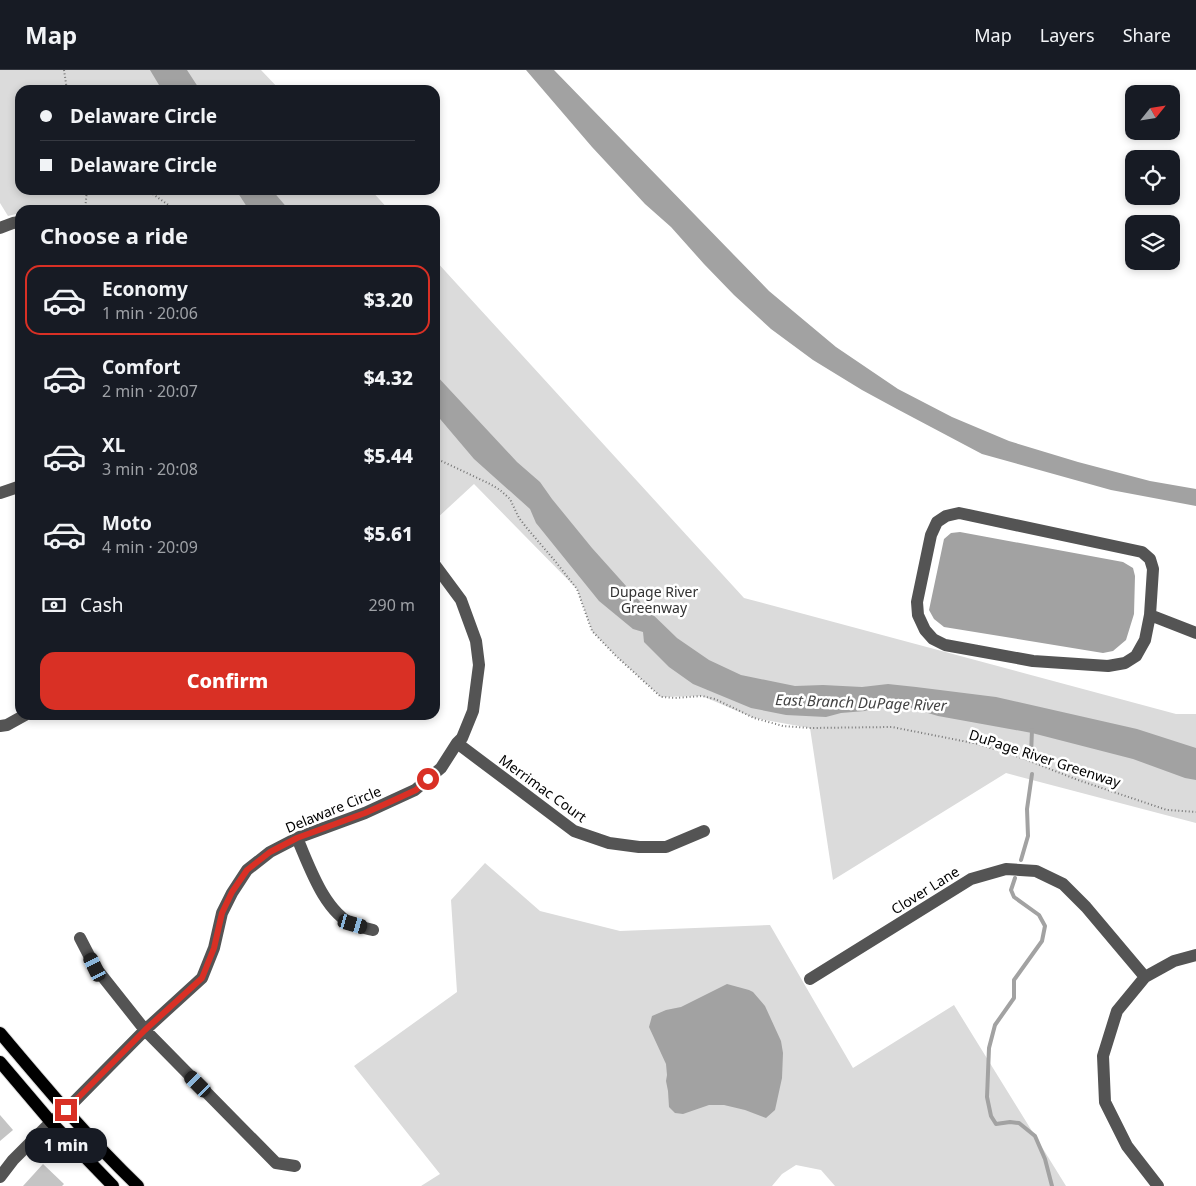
<!DOCTYPE html>
<meta charset="utf-8">
<style>
:root{--surface:#171b24;--page:#20242c;--text:#f1f3f6;--muted:#9ea1a6;--line:#363941;--accent:#d93025}
body{margin:0;font-family:"Noto Sans",sans-serif;background:var(--page);color:var(--text);height:100vh;display:flex;flex-direction:column;font-size:19px;white-space:nowrap}
*{box-sizing:border-box;margin:0}
p{font-size:16px;color:var(--muted)}
.icon{flex:none;width:28px;height:28px;fill:none;stroke:currentColor;stroke-width:2;stroke-linecap:round;stroke-linejoin:round}
.map{position:relative;flex:1;overflow:hidden}
.panel{position:absolute;left:15px;top:135px;width:425px;height:515px;display:flex;flex-direction:column;background:var(--surface);border-radius:15px;box-shadow:0 2px 8px #0003}
.panel>*{flex:none}
.top-card{position:absolute;left:15px;top:15px;width:425px;height:110px;border-radius:15px;box-shadow:0 2px 8px #0003;display:grid;align-content:center;height:110px;padding:0 25px;background:var(--surface)}
.needle{width:32px;rotate:60deg}
.tools{position:absolute;left:1125px;top:15px;display:grid;gap:10px}
.tools a{display:grid;place-items:center;width:55px;height:55px;border-radius:10px;background:var(--surface);box-shadow:0 2px 8px #0003;font-size:25px}
.end{position:absolute;width:22px;height:22px;margin:-11px;border:6px solid #d93025;background:#fff;box-shadow:0 0 0 2px #fff}
.from{border-radius:50%}
.bubble{position:absolute;height:35px;border-radius:15px;background:var(--surface);box-shadow:0 2px 8px #0003;font-size:16px;font-weight:800;line-height:35px;text-align:center}
.car{position:absolute;width:15px;height:30px;margin:-15px -8px;border-radius:6px;box-shadow:0 0 4px 1px #0007;background:linear-gradient(#222 24%,#8ab4d8 0 40%,#222 0 76%,#8ab4d8 0 86%,#222 0)}
.top-card b{display:flex;align-items:center;gap:18px;height:48px;font-size:19px}
.top-card b+b{border-top:1px solid var(--line)}
.top-card i{width:12px;height:12px;background:var(--text)}
ul{padding:0;list-style:none}
li{display:flex;align-items:center;gap:15px;height:70px;margin:0 10px 8px;padding:0 15px;border:2px solid transparent;border-radius:15px}
li div{flex:1}
li b{display:block;font-size:19px}
li em{font-style:normal;font-weight:800}
li.on{border-color:var(--accent)}
li>.icon{width:45px;height:45px;stroke-width:1.5}
h2{padding:0 25px;font-size:22px;line-height:60px}
.pay{display:flex;align-items:center;gap:12px;height:55px;padding:0 25px;font-size:19px}
.pay p{margin-inline-start:auto}
.primary-button{display:flex;gap:10px;margin-top:auto;padding:10px 25px}
.primary-button a{flex:1;height:58px;border-radius:15px;background:var(--accent);color:#fff;font-size:20px;font-weight:800;line-height:58px;text-align:center}
header{display:flex;align-items:center;gap:30px;box-sizing:border-box;height:70px;padding:0 25px;background:var(--surface);border-bottom:1px solid var(--line)}
header strong{font-size:24px}
nav{display:flex;gap:28px;margin-inline-start:auto;font-size:18px}
.map>svg:first-child{display:block}
.green{fill:#dbdbdb}
.water{fill:#a2a2a2}
.lines{fill:none;stroke-linecap:round;stroke-linejoin:round}
.stream{stroke:#a2a2a2;stroke-width:4}
.building{fill:#c4c4c4}
.major-casing{stroke:#dbdbdb;stroke-width:14}
.path{stroke:#767676;stroke-width:2;stroke-dasharray:1 2.5;stroke-linecap:butt}
.minor{stroke:#545454;stroke-width:12}
.major{stroke:#000;stroke-width:12}
.route{stroke:#d93025;stroke-width:6}
.labels{text-anchor:middle;dominant-baseline:central;stroke-width:5;stroke-linejoin:round;paint-order:stroke}
.park-label{font-size:14px;fill:#323232;stroke:#fff}
.street-label{font-size:14px;fill:#000;stroke:#fff}
.water-label{font-size:15px;font-style:italic;fill:#434343;stroke:#fff}
</style>
<header>
<strong>Map</strong>
<nav><a>Map</a><a>Layers</a><a>Share</a></nav>
</header>
<div class="map">
<svg width="1196" height="1116" viewBox="0 0 1196 1116">
<rect width="100%" height="100%" fill="#fff"/>
<path class="green" d="M0,0H261L280,20H20V120H371L389,140H20V143L8,146L0,133Z
M435,190L744,528L1176,644H1196V753L1006,703L833,810L810,658L754,648L702,626L661,627L616,586L592,561L577,519L474,414L435,450Z
M485,793L540,841L620,861L770,855L853,998L954,935L1066,1116H835L821,1100L796,1095L782,1104L772,1116H421L440,1104L354,996L457,922L451,830Z"/>
<path class="water" d="M150,0H187L200,20H162Z
M526,0H554L769,221L836,277L898,319L952,347L1009,371L1078,392L1150,411L1196,419V436L1111,420L982,384L897,339L862,320L813,290L771,259L734,225L704,194L671,157L645,134L592,77Z
M236,120H272L289,140H249Z
M435,304L517,392L540,412L552,429L592,478L644,536L677,568L709,590L741,605L795,616L823,615L862,617L888,614L916,617L996,627L1137,659L1196,678V710L1185,708L1133,689L1032,663L938,646L891,632L865,641L841,643L826,647L786,645L751,638L693,614L669,597L644,572L643,562L633,559L599,531L536,453L530,439L474,389L435,343Z
M960,462L1123,492L1133,498L1135,506L1134,544L1126,570L1113,581L1103,583L944,557L934,549L929,540L944,469L951,463Z
M727,914L749,920L753,922L765,936L781,971L783,983L782,1008L775,1040L766,1048L745,1040L724,1035H709L683,1044L675,1043L669,1037L668,1021L666,1011L667,1005L666,994L649,957L652,946L666,940L681,937Z"/>
<g class="lines">
<path class="stream" d="M1031,685L1032,660
M1021,790L1028,766L1027,739L1032,704
M1015,808L1011,820L1014,827L1039,845L1045,856L1042,871L1014,910V928L995,955L989,978L987,1027L991,1046L996,1054L1010,1052L1019,1053L1035,1066L1045,1089L1052,1116"/>
</g>
<path class="building" d="M0,1045L13,1060L0,1071Z
M43,1094L64,1114L62,1116H23Z"/>
<g class="lines">
<g class="major-casing">
<path id="major" d="M0,963C44,1015 88,1068 138,1116
M0,992L51,1052L113,1116"/>
</g>
<path class="path" d="M64,0L67,20
M147,120L170,136L173,140
M85,140L87,120
M435,388L488,413L500,420L510,429L519,448L526,457L555,491L577,519L592,561L616,586L661,627L675,628L702,626L715,629L754,648L783,656L810,658L892,657L978,674L1022,688L1078,710L1167,740L1196,742"/>
<path class="minor" d="M0,158L13,153L20,152
M0,423L18,417L20,415
M959,443L1142,482L1150,489L1153,499L1150,545L1145,570L1136,586L1125,593L1108,596L1033,591L945,575L933,569L925,560L918,545L917,532L931,465L937,452L946,446Z
M1150,545L1196,563
M0,656L7,655L25,645
M457,673L574,761L609,773L639,777H666L704,761
M297,768C309,795 324,842 354,855C360,857 366,858 373,860
M80,868L95,897L145,960L276,1093L295,1096
M810,909L971,809L1006,799L1036,801L1063,814L1086,837L1145,907
M0,1107L13,1090L51,1052L66,1040L145,960L202,908L214,878L222,843L232,823L247,800L270,782L297,768L365,743L415,720L441,698L457,673L462,668L473,641L479,595L476,571L461,530L435,495
M1158,1116L1127,1076L1105,1032L1103,986L1117,941L1145,907L1174,891L1196,885"/>
<use href="#major" class="major"/>
</g>
<g class="lines">
<path class="route" d="M66,1040L145,960L202,908L214,878L222,843L232,822L247,800L270,782L297,768L365,743L392,731L416,720L428,709"/>
</g>
<g class="labels">
<g class="park-label">
<text x="654" y="521">Dupage River<tspan x="654" dy="16">Greenway</tspan></text>
</g>
<g class="street-label">
<text transform="translate(1045 688) rotate(18)">DuPage River Greenway</text>
<text transform="translate(543 718) rotate(36)">Merrimac Court</text>
<text transform="translate(333 739) rotate(-22)">Delaware Circle</text>
<text transform="translate(925 820) rotate(-32)">Clover Lane</text>
</g>
<g class="water-label">
<text transform="translate(861 632) rotate(2)">East Branch DuPage River</text>
</g>
</g>
</svg>
<div class="tools">
<a><svg class="needle" viewBox="-14 -14 28 28"><path d="M0-13l5 13h-10z" fill="#e53935"/><path d="M0 13l5-13h-10z" fill="#9ea1a6"/></svg></a>
<a><svg class="icon" aria-label="locate" viewBox="0 0 24 24"><circle cx="12" cy="12" r="6"/><path d="M12 2v4M12 18v4M2 12h4M18 12h4"/></svg></a>
<a><svg class="icon" aria-label="layers" viewBox="0 0 24 24"><path d="M12 4l9 5-9 5-9-5zM3 14l9 5 9-5"/></svg></a>
</div>
<i class="end from" style="left:428px;top:709px"></i>
<i class="end" style="left:66px;top:1040px"></i>
<div class="bubble" style="left:25px;top:1058px;width:82px">1 min</div>
<i class="car" style="left:353px;top:854px;rotate:106deg"></i>
<i class="car" style="left:95px;top:897px;rotate:334deg"></i>
<i class="car" style="left:198px;top:1014px;rotate:315deg"></i>
<div class="top-card">
<b><i class="from"></i>Delaware Circle</b>
<b><i></i>Delaware Circle</b>
</div>
<section class="panel">
<h2>Choose a ride</h2>
<ul>
<li class="on"><svg class="icon" aria-label="car" viewBox="0 0 24 24"><path d="M5 17H2v-5l4-1 3-4h7l3 4 3 1v5h-3M9 17h6M6 11h13"/><circle cx="7" cy="17" r="2"/><circle cx="17" cy="17" r="2"/></svg><div><b>Economy</b><p>1 min · 20:06</p></div><em>$3.20</em></li>
<li><svg class="icon" aria-label="car" viewBox="0 0 24 24"><path d="M5 17H2v-5l4-1 3-4h7l3 4 3 1v5h-3M9 17h6M6 11h13"/><circle cx="7" cy="17" r="2"/><circle cx="17" cy="17" r="2"/></svg><div><b>Comfort</b><p>2 min · 20:07</p></div><em>$4.32</em></li>
<li><svg class="icon" aria-label="car" viewBox="0 0 24 24"><path d="M5 17H2v-5l4-1 3-4h7l3 4 3 1v5h-3M9 17h6M6 11h13"/><circle cx="7" cy="17" r="2"/><circle cx="17" cy="17" r="2"/></svg><div><b>XL</b><p>3 min · 20:08</p></div><em>$5.44</em></li>
<li><svg class="icon" aria-label="car" viewBox="0 0 24 24"><path d="M5 17H2v-5l4-1 3-4h7l3 4 3 1v5h-3M9 17h6M6 11h13"/><circle cx="7" cy="17" r="2"/><circle cx="17" cy="17" r="2"/></svg><div><b>Moto</b><p>4 min · 20:09</p></div><em>$5.61</em></li>
</ul>
<div class="pay"><svg class="icon" aria-label="cash" viewBox="0 0 24 24"><path d="M3 7h18v10H3z"/><circle cx="12" cy="12" r="2"/></svg>Cash<p>290 m</p></div>
<div class="primary-button"><a>Confirm</a></div>
</section>
</div>
